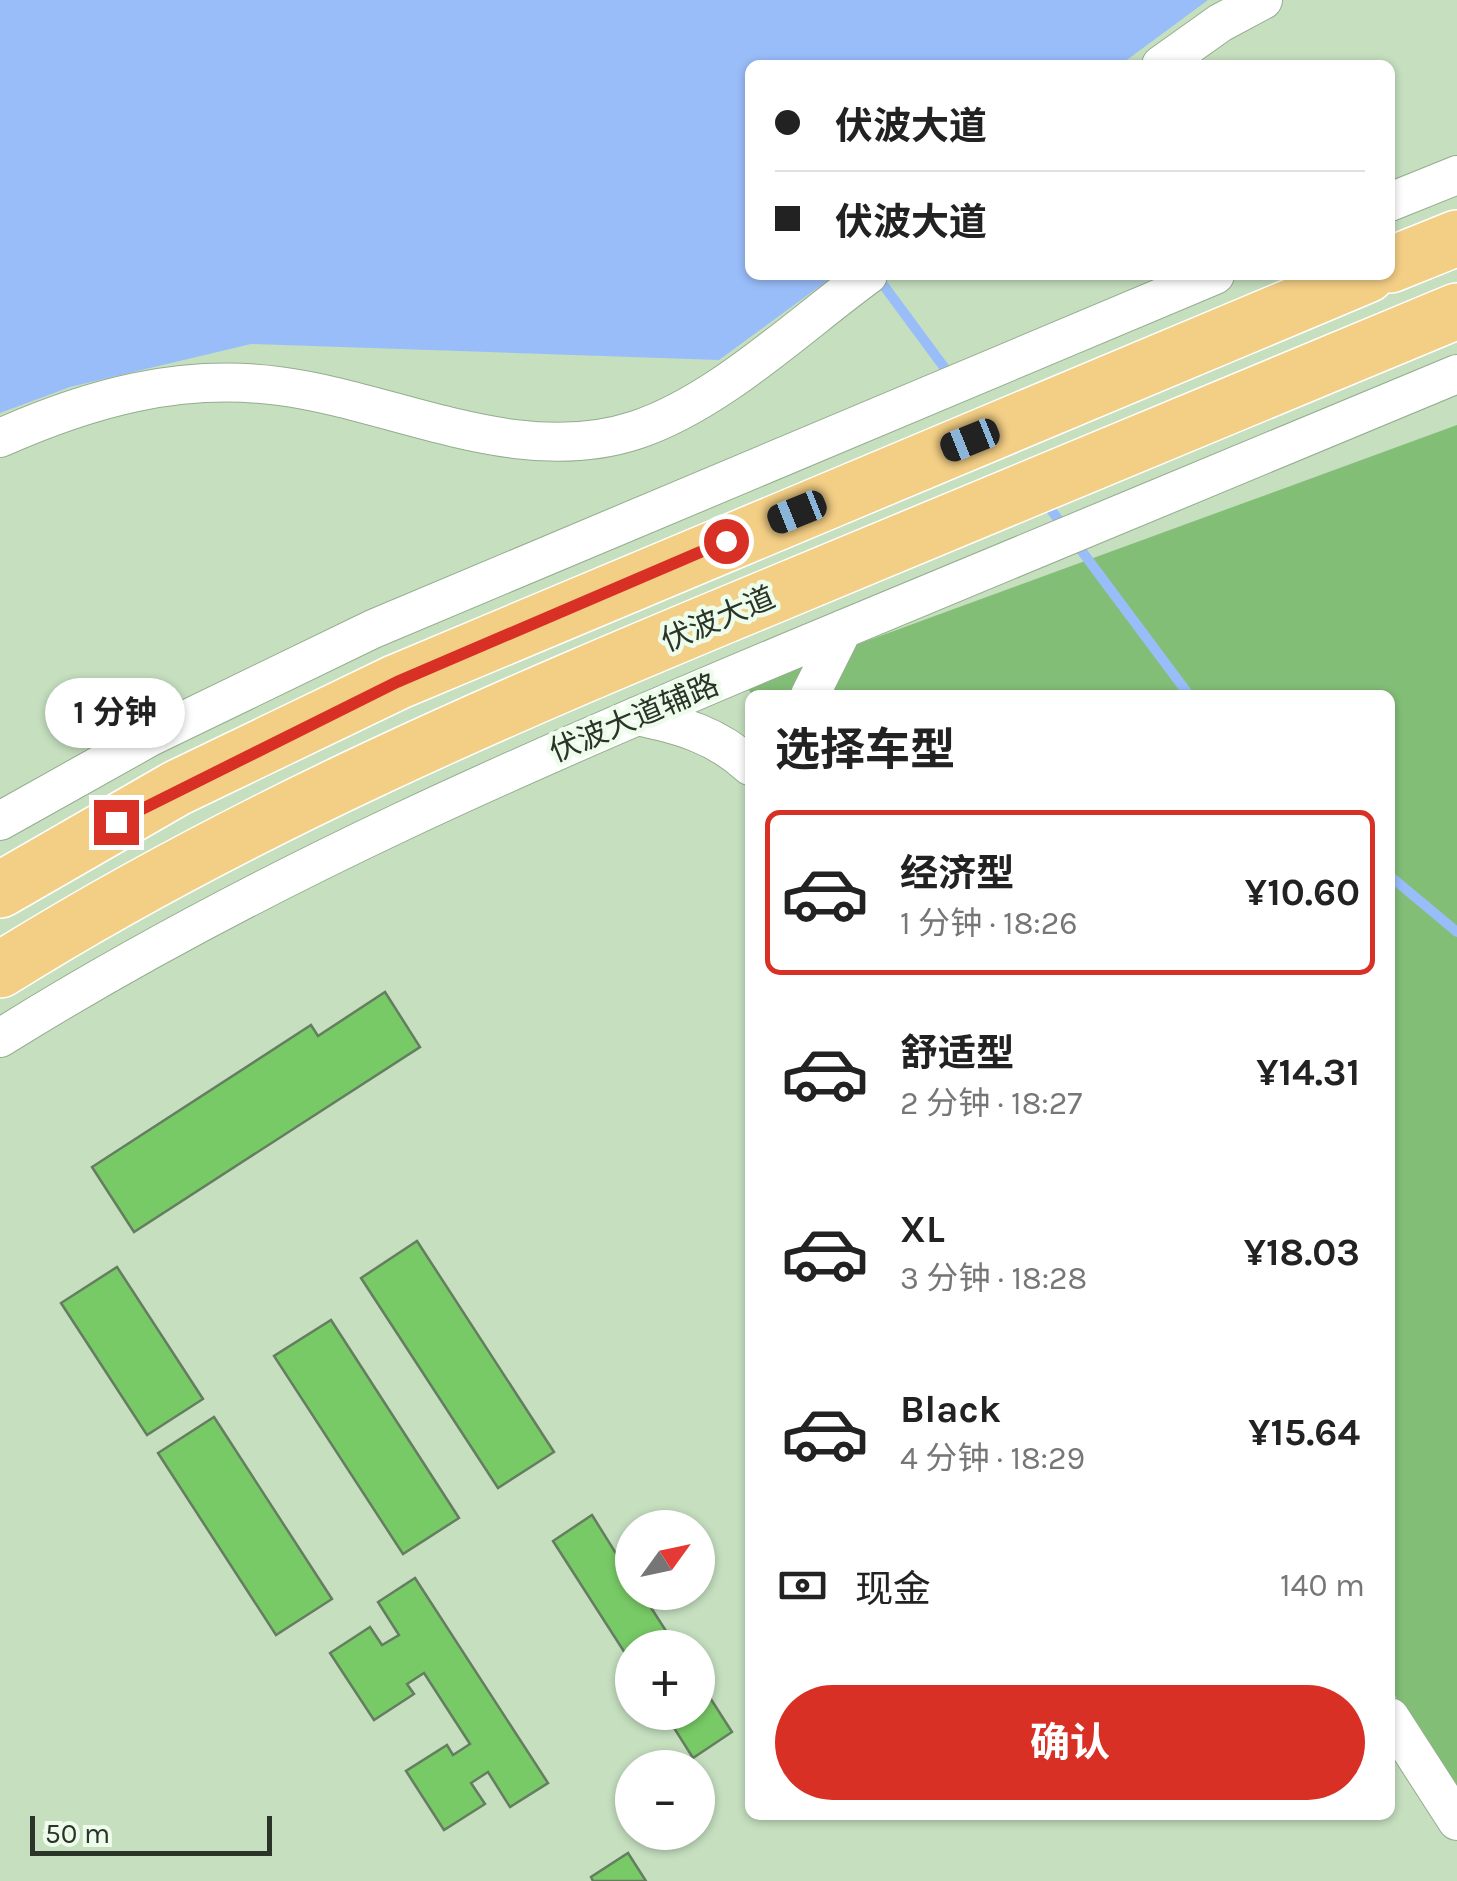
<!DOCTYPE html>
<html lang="zh">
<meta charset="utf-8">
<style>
:root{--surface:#fff;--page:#f2f2f2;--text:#222;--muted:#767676;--line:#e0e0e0;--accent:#d93025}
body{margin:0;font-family:Karla,"Noto Sans SC",sans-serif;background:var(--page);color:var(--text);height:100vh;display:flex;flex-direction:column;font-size:38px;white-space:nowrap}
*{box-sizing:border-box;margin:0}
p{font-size:32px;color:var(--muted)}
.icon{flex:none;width:55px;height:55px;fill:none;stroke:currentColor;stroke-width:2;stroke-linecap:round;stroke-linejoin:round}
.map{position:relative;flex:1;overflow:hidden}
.drawer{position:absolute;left:745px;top:690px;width:650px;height:1130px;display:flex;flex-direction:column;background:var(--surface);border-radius:15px;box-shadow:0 2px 8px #0004}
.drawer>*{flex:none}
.banner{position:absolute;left:745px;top:60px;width:650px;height:220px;border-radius:15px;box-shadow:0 2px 8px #0004;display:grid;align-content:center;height:220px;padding:0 30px;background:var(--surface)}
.needle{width:65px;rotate:57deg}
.buttons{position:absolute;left:615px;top:1510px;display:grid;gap:20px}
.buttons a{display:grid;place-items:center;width:100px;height:100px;border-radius:50%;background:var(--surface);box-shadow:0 2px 8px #0004;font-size:50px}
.scale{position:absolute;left:30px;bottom:25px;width:242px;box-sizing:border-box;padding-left:10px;border:5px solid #2a3428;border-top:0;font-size:28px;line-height:35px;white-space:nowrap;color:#2a3428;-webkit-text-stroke:8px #eefceb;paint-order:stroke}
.end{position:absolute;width:45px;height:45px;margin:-22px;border:12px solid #d93025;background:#fff;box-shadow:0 0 0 5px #fff}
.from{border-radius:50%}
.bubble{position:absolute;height:70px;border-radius:35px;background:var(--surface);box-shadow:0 2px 8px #0004;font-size:32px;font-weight:700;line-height:70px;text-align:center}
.car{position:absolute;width:30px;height:60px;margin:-30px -15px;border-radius:12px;box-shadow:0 0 8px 2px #0007;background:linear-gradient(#222 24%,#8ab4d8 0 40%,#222 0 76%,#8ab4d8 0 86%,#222 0)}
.banner b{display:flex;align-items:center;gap:35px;height:95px;font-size:38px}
.banner b+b{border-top:2px solid var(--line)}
.banner i{width:25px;height:25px;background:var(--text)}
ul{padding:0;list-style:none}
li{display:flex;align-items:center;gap:30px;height:165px;margin:0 20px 15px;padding:0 10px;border:5px solid transparent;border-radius:15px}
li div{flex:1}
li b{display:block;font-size:38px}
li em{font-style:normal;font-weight:700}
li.on{border-color:var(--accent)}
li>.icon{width:90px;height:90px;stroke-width:1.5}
h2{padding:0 30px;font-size:45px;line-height:120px}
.pay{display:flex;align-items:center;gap:25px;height:110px;padding:0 30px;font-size:38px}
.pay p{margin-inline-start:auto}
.action{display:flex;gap:20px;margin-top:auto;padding:20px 30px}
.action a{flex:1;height:115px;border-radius:60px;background:var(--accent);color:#fff;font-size:40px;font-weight:700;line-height:115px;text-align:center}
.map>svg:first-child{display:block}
.green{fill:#83be77}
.water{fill:#99bdf9}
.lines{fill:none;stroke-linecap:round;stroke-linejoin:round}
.stream{stroke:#99bdf9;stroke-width:10}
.building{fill:#78ca66;stroke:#657d60;stroke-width:2.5}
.street-casing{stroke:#94ad8f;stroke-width:40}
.primary-casing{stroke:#fff;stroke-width:58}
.street{stroke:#fff;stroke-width:38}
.primary{stroke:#f3ce85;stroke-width:55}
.route{stroke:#d93025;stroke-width:12}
.labels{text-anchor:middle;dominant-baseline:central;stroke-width:9;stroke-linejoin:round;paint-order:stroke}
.street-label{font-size:30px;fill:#2a3428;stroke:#eefceb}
</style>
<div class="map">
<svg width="1457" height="1881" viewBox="0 0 1457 1881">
<rect width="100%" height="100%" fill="#c5dfbf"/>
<path class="green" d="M1457,425V1792L1390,1688V695H752L746,685Z"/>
<path class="water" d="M0,0H1208L1120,65H750V275H835L719,360L251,344L70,387L0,413Z"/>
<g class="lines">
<path class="stream" d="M876,275L952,378
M1043,499L1189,695
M1390,876L1457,932"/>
</g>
<path class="building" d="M385,992L420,1047L134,1232L92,1167L311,1025L318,1036Z
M417,1241L554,1452L498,1488L361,1278Z
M117,1267L203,1399L147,1435L61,1303Z
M331,1320L459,1518L403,1554L274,1356Z
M214,1417L332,1599L276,1635L158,1453Z
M592,1515L632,1579V1592H641L677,1648H632V1664L553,1541Z
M415,1578L548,1783L510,1807L488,1772L471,1783L485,1804L444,1830L406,1771L447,1745L453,1755L470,1744L424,1673L407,1684L414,1694L374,1720L330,1653L370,1627L382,1645L399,1635L378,1602Z
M698,1679L732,1732L693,1758L664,1712H698Z
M628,1853L646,1881H593L591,1877Z"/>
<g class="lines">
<g class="street-casing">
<path id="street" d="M1161,65L1220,23L1263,0
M1390,202L1457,175
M0,438C90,398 180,373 279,386C395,401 518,469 636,430C718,403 798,326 868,275
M810,695L843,629
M637,716C680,725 717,735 750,766
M0,821L150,737L373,629L1215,275
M0,1038C258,877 536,757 817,640C1030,551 1244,463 1457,374
M1390,1717L1457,1821"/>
</g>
<g class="primary-casing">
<path id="primary" d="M1390,265L1457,238
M0,890L177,788L397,682L1367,275
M0,970C244,817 509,705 774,595C1001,501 1229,406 1457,311"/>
</g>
<use href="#street" class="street"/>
<use href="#primary" class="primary"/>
</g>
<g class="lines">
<path class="route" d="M116,822L397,682L726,541"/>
</g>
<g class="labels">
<g class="street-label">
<text transform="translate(718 619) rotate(-23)">伏波大道</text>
<text transform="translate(634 718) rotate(-23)">伏波大道辅路</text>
</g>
</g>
</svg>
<div class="buttons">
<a><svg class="needle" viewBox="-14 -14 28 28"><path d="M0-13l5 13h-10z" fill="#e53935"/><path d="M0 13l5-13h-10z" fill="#767676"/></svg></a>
<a>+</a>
<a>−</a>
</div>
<div class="scale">50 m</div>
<i class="end from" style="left:726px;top:541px"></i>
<i class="end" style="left:116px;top:822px"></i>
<div class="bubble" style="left:45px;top:678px;width:140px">1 分钟</div>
<i class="car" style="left:970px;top:440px;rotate:248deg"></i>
<i class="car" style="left:797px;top:512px;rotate:248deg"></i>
<div class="banner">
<b><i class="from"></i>伏波大道</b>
<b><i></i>伏波大道</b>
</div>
<section class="drawer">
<h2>选择车型</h2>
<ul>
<li class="on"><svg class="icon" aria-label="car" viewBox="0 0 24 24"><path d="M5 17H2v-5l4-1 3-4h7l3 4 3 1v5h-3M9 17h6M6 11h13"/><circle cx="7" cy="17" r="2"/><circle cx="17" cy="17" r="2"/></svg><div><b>经济型</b><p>1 分钟 · 18:26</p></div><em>¥10.60</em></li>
<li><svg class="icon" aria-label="car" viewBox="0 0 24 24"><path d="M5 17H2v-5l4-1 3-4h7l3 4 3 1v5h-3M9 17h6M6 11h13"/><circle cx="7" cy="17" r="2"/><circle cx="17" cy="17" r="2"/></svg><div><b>舒适型</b><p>2 分钟 · 18:27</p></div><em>¥14.31</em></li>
<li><svg class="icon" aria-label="car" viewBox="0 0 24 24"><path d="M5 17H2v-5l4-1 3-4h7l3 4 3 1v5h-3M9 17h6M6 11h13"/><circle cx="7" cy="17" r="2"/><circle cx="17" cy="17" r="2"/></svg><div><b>XL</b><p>3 分钟 · 18:28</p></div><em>¥18.03</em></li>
<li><svg class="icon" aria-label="car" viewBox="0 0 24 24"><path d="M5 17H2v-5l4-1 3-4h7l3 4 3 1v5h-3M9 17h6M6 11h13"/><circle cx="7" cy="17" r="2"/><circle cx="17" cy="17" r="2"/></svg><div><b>Black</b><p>4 分钟 · 18:29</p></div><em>¥15.64</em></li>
</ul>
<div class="pay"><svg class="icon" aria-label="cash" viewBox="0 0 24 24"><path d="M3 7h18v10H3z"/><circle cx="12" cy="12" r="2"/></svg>现金<p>140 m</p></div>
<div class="action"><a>确认</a></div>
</section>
</div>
